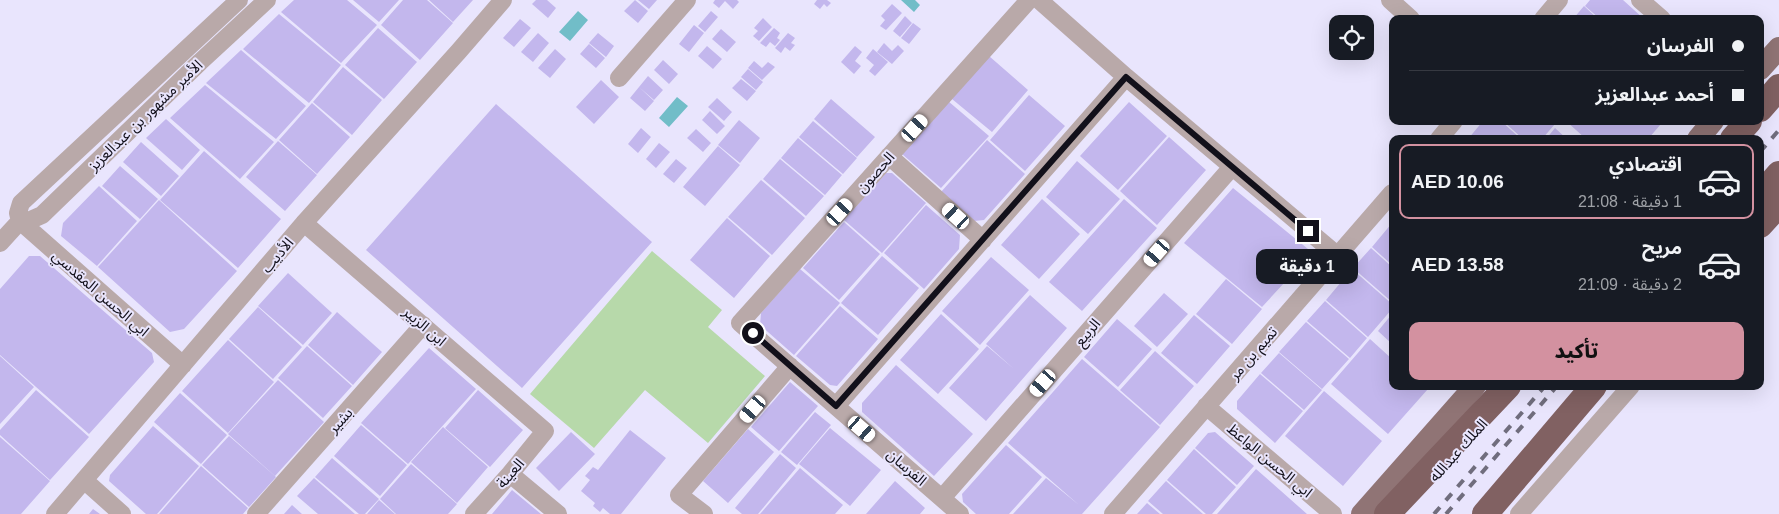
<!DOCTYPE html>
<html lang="ar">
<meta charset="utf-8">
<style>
:root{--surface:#171b24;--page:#242831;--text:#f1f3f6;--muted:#9ea1a6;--line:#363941;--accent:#d391a0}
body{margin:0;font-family:Arial,"Noto Sans Arabic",sans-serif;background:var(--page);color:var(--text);direction:rtl;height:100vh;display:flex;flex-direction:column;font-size:19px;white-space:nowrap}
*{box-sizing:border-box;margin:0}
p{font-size:16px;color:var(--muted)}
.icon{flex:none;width:28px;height:28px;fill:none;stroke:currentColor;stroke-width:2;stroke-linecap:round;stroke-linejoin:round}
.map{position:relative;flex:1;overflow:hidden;direction:ltr}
.details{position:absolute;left:1389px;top:135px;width:375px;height:255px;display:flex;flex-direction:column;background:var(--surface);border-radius:10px;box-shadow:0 5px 20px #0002;direction:rtl}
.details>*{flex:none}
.guide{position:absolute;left:1389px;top:15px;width:375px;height:110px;border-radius:10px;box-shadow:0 5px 20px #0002;direction:rtl;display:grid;align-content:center;height:110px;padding:0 20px;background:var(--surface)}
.controls{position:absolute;left:1329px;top:15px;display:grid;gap:10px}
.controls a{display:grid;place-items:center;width:45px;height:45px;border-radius:10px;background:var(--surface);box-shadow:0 5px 20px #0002;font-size:25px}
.end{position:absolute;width:22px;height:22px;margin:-11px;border:6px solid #12101a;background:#fff;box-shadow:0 0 0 2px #fff}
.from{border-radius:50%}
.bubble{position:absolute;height:35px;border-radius:10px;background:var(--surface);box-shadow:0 5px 20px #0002;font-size:16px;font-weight:800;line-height:35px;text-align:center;direction:rtl}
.car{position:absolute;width:15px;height:30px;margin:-15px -8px;border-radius:6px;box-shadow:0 0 4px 1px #0007;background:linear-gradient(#fff 24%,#345 0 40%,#fff 0 76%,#345 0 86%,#fff 0)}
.guide b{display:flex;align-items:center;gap:18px;height:48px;font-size:19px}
.guide b+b{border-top:1px solid var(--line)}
.guide i{width:12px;height:12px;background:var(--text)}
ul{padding:9px 0 0;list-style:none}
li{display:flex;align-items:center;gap:15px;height:75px;margin:0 10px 8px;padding:0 10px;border:2px solid transparent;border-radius:10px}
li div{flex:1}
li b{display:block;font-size:19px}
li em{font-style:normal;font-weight:800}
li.active{border-color:var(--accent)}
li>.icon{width:45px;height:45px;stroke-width:1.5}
.action{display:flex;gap:10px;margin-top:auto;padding:10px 20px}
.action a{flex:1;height:58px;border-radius:10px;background:var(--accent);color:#111;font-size:20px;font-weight:800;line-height:58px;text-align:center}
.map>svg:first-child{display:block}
.green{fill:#b7d9aa}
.water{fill:#71bdc8}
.building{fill:#c3b7ed}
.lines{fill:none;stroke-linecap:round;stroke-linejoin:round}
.minor{stroke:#b9a9a9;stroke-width:18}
.major{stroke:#907475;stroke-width:22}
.highway{stroke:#816162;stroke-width:26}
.rail{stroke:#706d7d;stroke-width:4;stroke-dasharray:9 9;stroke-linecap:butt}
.route{stroke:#12101a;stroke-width:6}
.labels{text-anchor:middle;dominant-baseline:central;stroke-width:4;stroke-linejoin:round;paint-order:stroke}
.street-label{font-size:15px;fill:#12101a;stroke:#e9e5fd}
</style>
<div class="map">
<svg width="1779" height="514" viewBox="0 0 1779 514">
<rect width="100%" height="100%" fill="#e9e5fd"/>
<path class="green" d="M652,251L722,310L708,327L765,376L708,443L645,390L594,448L530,394Z"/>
<path class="water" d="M901,0H915L920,5L914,12Z
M578,11L588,20L570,41L559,32Z
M677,97L688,106L669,127L659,118Z"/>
<path class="building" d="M294,0H347L377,25L341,63L281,12Z
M353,0H399L379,22Z
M403,0H427L453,23L420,60L381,25Z
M429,0H473L453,22Z
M536,0H547L556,8L548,18L532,4Z
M635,0L648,11L638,23L624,11Z
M638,0H657L649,9Z
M715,0H737L739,2L733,9L725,1L719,8L713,3Z
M817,0H827L831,3L827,7L824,4L820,9L814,4Z
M1590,0H1623L1644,19H1600L1585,6Z
M892,4L902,13L886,30L880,26L885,20L881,16Z
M1584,6L1598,19H1573Z
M711,11L718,17L705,32L698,26Z
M279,14L341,65L309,103L243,49Z
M905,16L912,23L900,37L893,31Z
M763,18L772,27L759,41L753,36L758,31L754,28Z
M520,19L531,28L514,47L503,38Z
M913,23L921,29L909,44L901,38Z
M694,25L704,33L689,52L679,44Z
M378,28L417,62L384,99L345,65Z
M774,28L780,33L777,38L780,40L775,46L770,42L766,47L760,43Z
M721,29L736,42L727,52L712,39Z
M538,33L549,43L533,62L521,52Z
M598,33L614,46L606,57L589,43Z
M788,33L795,38L791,43L795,45L790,51L785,47L781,53L775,48Z
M884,43L892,51L898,45L904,51L892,64L877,52Z
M589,44L605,58L596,68L580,54Z
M707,46L722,59L713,69L698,56Z
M855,46L862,52L855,61L861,66L854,74L841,62Z
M555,49L566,59L550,78L538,68Z
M873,49L888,62L875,76L869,71L874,65L866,58Z
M241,50L306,106L276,139L206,83Z
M989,56L1028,90L992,132L952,99Z
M663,60L678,74L669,84L654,70Z
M754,61L762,68L768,62L775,67L762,80L748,68Z
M343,67L382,100L352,135L313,102Z
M748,69L763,82L756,90L741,77Z
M648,76L663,90L654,100L639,87Z
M741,79L756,91L747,101L732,88Z
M601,80L619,97L594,124L576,107Z
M205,85L274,142L240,179L170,118Z
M639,87L654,101L645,111L630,98Z
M1029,95L1065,126L1025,171L990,140Z
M717,98L732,112L724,121L708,107Z
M831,99L875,137L857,157L814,119Z
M948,101L989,136L941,188L902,154Z
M1129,102L1167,136L1118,190L1080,156Z
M312,103L350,137L317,174L279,140Z
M496,104L652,242L522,388L366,250Z
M710,111L725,126L717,134L702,120Z
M166,119L200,150L182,170L146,138Z
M739,120L760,138L740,163L718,145Z
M813,121L857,158L843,174L799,137Z
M1483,121H1501L1521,139H1468Z
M1503,121H1552L1555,124L1542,139H1523Z
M1566,121H1658L1661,124L1648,139H1586Z
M641,128L651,137L638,153L628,144Z
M1555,128L1567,139H1546Z
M696,129L711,143L703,152L687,138Z
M1169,137L1206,170L1157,225L1120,191Z
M798,138L842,175L825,195L781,158Z
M987,140L1025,174L984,220L974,221L941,192Z
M278,141L317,175L285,211L246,177Z
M141,142L179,176L161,196L123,162Z
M659,143L670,152L656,168L646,159Z
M718,146L740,165L705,206L683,187Z
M204,151L281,219L238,268L160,200Z
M676,159L687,168L674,183L663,174Z
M780,159L824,196L806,216L763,179Z
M1077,161L1120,199L1088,234L1046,197Z
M120,166L158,199L140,219L102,186Z
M886,173H892L926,203L882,253L844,220Z
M761,180L805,218L772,255L728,217Z
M99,186L137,221L97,266L61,236L63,223Z
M1233,188L1308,249V257L1262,307L1184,243Z
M1042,199L1080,234L1039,279L1001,245Z
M1124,199L1157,228L1082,311L1049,282Z
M159,200L237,271L184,329L170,332L98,267Z
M926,205L960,235L959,249L924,289L884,253Z
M727,218L770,256L734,298L690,260Z
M844,222L880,254L839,300L803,268Z
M1392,223V265L1372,247Z
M1371,248L1392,267V302L1353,268Z
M29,256H40L152,353L154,362L89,434L0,355V289Z
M882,256L919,288L878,335L841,303Z
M991,257L1029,290L980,345L942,311Z
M800,269L840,303L794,355L760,325L761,313Z
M1352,269L1392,304V309L1368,337L1326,300Z
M288,273L332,313L303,345L258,306Z
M1226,279L1262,309L1232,344L1196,314Z
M1164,293L1188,314L1157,347L1134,326Z
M1030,295L1067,328L986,421L949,388L987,346L1014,369L986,344Z
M1325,301L1367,338L1350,358L1307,321Z
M840,306L878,339L837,386L830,385L796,356Z
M258,307L302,347L273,379L229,339Z
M337,312L382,352L353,385L308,345Z
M941,314L979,349L938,394L900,360Z
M1392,314V344L1378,331Z
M1194,315L1230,346L1197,384L1161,353Z
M1117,319L1152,349L1118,387L1084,357Z
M1306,322L1349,359L1322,389L1279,352Z
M1370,339L1392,359V386H1425L1428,389L1388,434L1331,384Z
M228,340L274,382L228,433L182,391Z
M307,346L352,386L323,418L278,378Z
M429,348L476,389L408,464L361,423Z
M1155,351L1194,386L1160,425L1120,390Z
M1279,353L1322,390L1304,410L1261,373Z
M0,356L34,387L0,424Z
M1082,359L1160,427L1082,514H1013L1046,478L1079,505L1008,443Z
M896,365L973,434L934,476L862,412V403Z
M1260,374L1303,411L1275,443L1237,409V401Z
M278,380L324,422L275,476L228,434Z
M790,382L818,406L779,451L751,427Z
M36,390L89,437L50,480L0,435V430Z
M478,390L523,430L490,467L445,428Z
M1324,391L1382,441L1343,486L1285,436Z
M180,393L227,435L201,464L154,422Z
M815,412L831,425L797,465L781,452Z
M361,425L407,465L380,496L334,456Z
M153,426L199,466L157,514H146L109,481L110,475Z
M443,427L488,467L457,503L411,462Z
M830,428L881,470L850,506L799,464Z
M748,429L774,452L728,503L703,481Z
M630,430L666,458L621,514H610L603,508L600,512L593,506L595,503L581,491L590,480L585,476L593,467L598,470Z
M571,432L595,454L559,491L536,468Z
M1215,432L1254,466L1237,485L1195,448L1208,433Z
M229,436L276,477L249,507L202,465Z
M0,437L50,481L21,514H0Z
M1006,445L1042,477L1009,514H976L963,502L962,494Z
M1194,449L1236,487L1212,514H1206L1167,480Z
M780,454L796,468L758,514H742L735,508Z
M332,458L379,499L365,514H359L315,477Z
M411,464L457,504L448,514H396L380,499Z
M201,466L248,508L243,514H159Z
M800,468L843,505L835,514H760Z
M1256,469L1307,514H1217Z
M314,478L355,514H318L297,496Z
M895,481L925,508L920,514H866Z
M1166,481L1203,514H1163L1148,501Z
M512,490L541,514H492Z
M379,500L395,514H367Z
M1147,503L1160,514H1137Z
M292,505L302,514H284Z
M93,509L100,514H89Z"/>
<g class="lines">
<path class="minor" d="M1039,0L1126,77L1338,256
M1390,0L1411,19
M1640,0L1662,19
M1543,19L1559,0
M619,78L687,0
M1439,139L1454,121
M889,156L983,240
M20,221L26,222L42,215L200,62L267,0
M20,221L18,213L21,203L239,0
M20,221L183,365
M304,223L545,431L510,474L474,514
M0,243L20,221
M836,406L1126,77
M1206,406L1333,514
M510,474L558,514
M84,480L122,514
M942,498L1232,167
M55,514L304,223L459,51L503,0
M256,514L423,325
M704,514L679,495L790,366
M960,514L740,323L1029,0
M1113,514L1392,193
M1519,514L1631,386"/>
<path class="major" d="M1760,69L1779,48
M1698,139L1713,121
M1362,514L1475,386"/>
<path class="highway" d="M1760,109L1779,87
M1733,139L1749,121
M1760,196L1779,174
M1760,225L1779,204
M1387,514L1508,386
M1485,514L1594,386"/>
<path class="rail" d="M1760,152L1779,130
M1434,514L1545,386
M1446,514L1557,386"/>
</g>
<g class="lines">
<path class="route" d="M753,333L836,406L1126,77L1308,231"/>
</g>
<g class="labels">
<g class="street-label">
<text transform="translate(145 115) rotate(-44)">الأمير مشهور بن عبدالعزيز</text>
<text transform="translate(875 172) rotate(-48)">الحصون</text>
<text transform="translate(277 255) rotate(-50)">الأديب</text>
<text transform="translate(101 293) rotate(41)">ابي الحسن المقدسي</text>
<text transform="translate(425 326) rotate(41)">ابن الزبير</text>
<text transform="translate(1087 332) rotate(-49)">الربيع</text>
<text transform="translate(1253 353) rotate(-49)">تميم بن مر</text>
<text transform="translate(340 420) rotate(-48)">بشير</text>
<text transform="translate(1458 450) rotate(-48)">الملك عبدالله</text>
<text transform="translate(1270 460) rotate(40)">ابي الحسن الواعظ</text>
<text transform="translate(907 467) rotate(41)">الفرسان</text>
<text transform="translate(510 473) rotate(-49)">العينة</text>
</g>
</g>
</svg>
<div class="controls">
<a><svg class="icon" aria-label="locate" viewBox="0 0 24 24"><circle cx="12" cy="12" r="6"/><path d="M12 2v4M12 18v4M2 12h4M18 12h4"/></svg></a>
</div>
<i class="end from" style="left:753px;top:333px"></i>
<i class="end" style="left:1308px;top:231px"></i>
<div class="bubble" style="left:1256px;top:249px;width:102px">1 دقيقة</div>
<i class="car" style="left:915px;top:128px;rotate:42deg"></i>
<i class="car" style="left:840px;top:212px;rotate:42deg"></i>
<i class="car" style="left:956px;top:216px;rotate:312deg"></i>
<i class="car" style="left:1157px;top:253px;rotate:221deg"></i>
<i class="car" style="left:1043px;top:383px;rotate:221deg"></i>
<i class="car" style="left:753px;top:409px;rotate:221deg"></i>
<i class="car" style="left:862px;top:429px;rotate:131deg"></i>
<div class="guide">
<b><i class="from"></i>الفرسان</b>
<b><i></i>أحمد عبدالعزيز</b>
</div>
<section class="details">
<ul>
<li class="active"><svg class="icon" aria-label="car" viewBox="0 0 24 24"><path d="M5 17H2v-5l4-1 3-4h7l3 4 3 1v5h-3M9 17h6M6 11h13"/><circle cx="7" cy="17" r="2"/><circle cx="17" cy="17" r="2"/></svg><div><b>اقتصادي</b><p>1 دقيقة · 21:08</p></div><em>AED 10.06</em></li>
<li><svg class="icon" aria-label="car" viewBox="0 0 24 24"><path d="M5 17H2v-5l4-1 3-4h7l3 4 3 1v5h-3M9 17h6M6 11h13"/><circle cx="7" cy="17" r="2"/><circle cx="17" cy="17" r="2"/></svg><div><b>مريح</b><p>2 دقيقة · 21:09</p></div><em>AED 13.58</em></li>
</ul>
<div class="action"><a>تأكيد</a></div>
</section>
</div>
